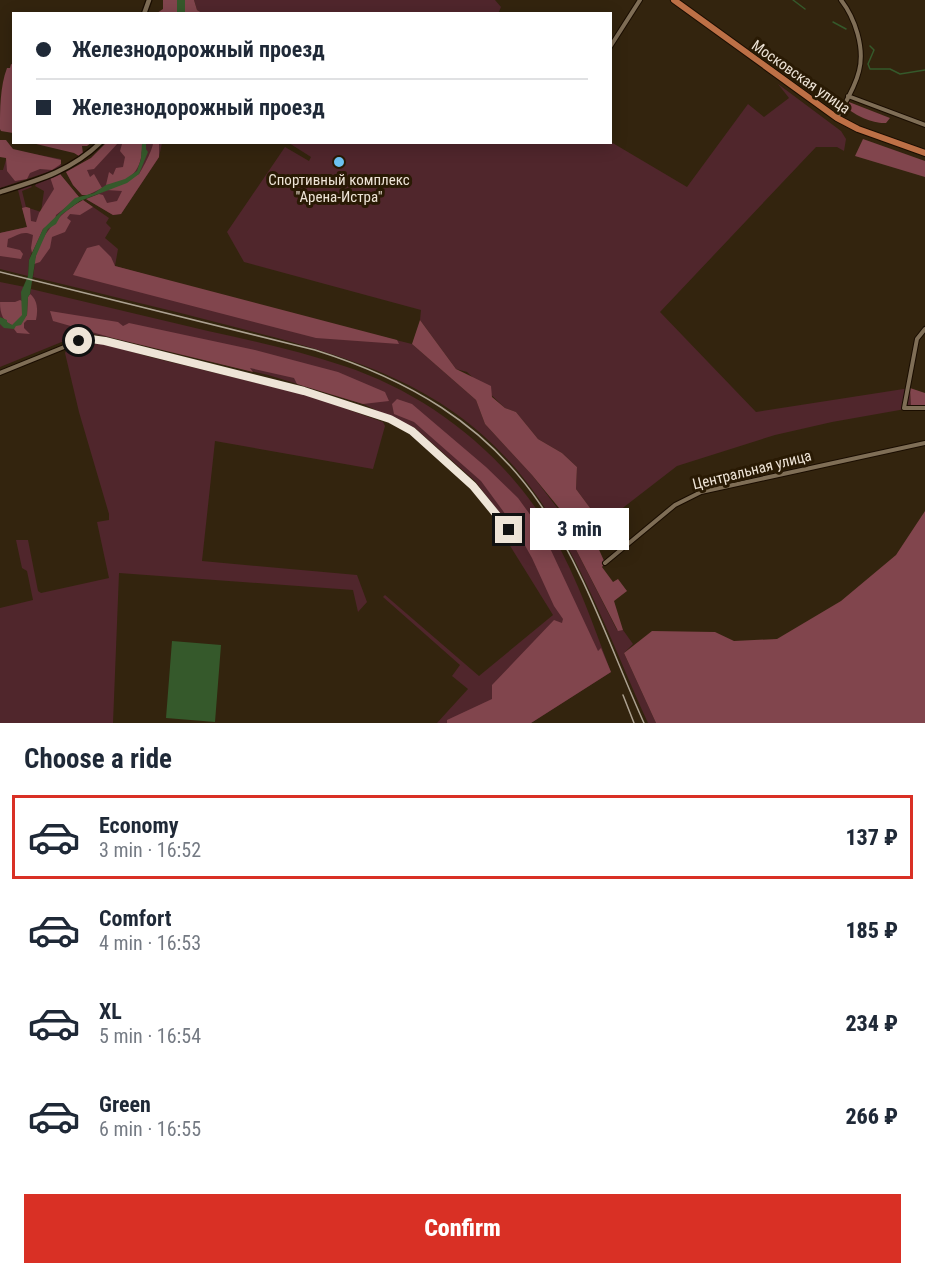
<!DOCTYPE html>
<meta charset="utf-8">
<style>
:root{--surface:#fff;--page:#f6f6f7;--text:#1f2937;--muted:#747a83;--line:#e0e1e3;--accent:#d93025}
body{margin:0;font-family:"Roboto Condensed",sans-serif;background:var(--page);color:var(--text);height:100vh;display:flex;flex-direction:column;font-size:22px;white-space:nowrap}
*{box-sizing:border-box;margin:0}
p{font-size:20px;color:var(--muted)}
.icon{flex:none;width:33px;height:33px;fill:none;stroke:currentColor;stroke-width:2;stroke-linecap:round;stroke-linejoin:round}
.map{position:relative;height:723px;overflow:hidden}
.drawer{display:flex;flex-direction:column;background:var(--surface);flex:1}
.drawer>*{flex:none}
.banner{position:absolute;left:12px;top:12px;width:600px;height:132px;border-radius:0px;box-shadow:0 3px 15px #0003;display:grid;align-content:center;height:132px;padding:0 24px;background:var(--surface)}
.end{position:absolute;width:27px;height:27px;margin:-14px;border:8px solid #eee4d7;background:#111;box-shadow:0 0 0 3px #111}
.from{border-radius:50%}
.bubble{position:absolute;height:42px;border-radius:0px;background:var(--surface);box-shadow:0 3px 15px #0003;font-size:20px;font-weight:800;line-height:42px;text-align:center}
.banner b{display:flex;align-items:center;gap:21px;height:57px;font-size:22px}
.banner b+b{border-top:2px solid var(--line)}
.banner i{width:15px;height:15px;background:var(--text)}
ul{padding:0;list-style:none}
li{display:flex;align-items:center;gap:18px;height:84px;margin:0 12px 9px;padding:0 12px;border:3px solid transparent;border-radius:0px}
li div{flex:1}
li b{display:block;font-size:22px}
li em{font-style:normal;font-weight:800}
li.on{border-color:var(--accent)}
li>.icon{width:54px;height:54px;stroke-width:1.5}
h2{padding:0 24px;font-size:27px;line-height:72px}
.action{display:flex;gap:12px;margin-top:auto;padding:12px 24px}
.action a{flex:1;height:69px;border-radius:0px;background:var(--accent);color:#fff;font-size:24px;font-weight:800;line-height:69px;text-align:center}
.map>svg:first-child{display:block}
.green{fill:#50262c}
.forest{fill:#81454d}
.water{fill:#35592b}
.lines{fill:none;stroke-linecap:round;stroke-linejoin:round}
.stream{stroke:#35592b;stroke-width:1.5}
.river{stroke:#35592b;stroke-width:8}
.minor-casing{stroke:#1a0d00;stroke-width:6}
.tertiary-casing{stroke:#1a0d00;stroke-width:7}
.primary-casing{stroke:#1a0d00;stroke-width:8}
.minor{stroke:#7f6e56;stroke-width:4}
.tertiary{stroke:#7f6e56;stroke-width:4.5}
.primary{stroke:#bd7046;stroke-width:6}
.rail{stroke:#aca191;stroke-width:1.5}
.route{stroke:#eee4d7;stroke-width:8}
.poi-dot{fill:#6cc3f2;stroke:#291a04;stroke-width:2}
.labels{text-anchor:middle;dominant-baseline:central;stroke-width:6;stroke-linejoin:round;paint-order:stroke}
.street-label{font-size:15px;fill:#eee4d7;stroke:#291a04}
.poi-label{font-size:15px;fill:#eee4d7;stroke:#291a04}
</style>
<div class="map">
<svg width="925" height="723" viewBox="0 0 925 723">
<rect width="100%" height="100%" fill="#33240e"/>
<path class="green" d="M194,0H495L501,7L498,14H202L197,10Z
M778,84L841,131L846,139L844,151L837,147H816L660,312L756,412L910,388L911,408L832,422L775,435L677,466L602,524L576,489L577,467L562,453L538,439L516,412L505,408L467,372L456,369L420,320L421,310L244,262L227,232L285,147L309,161L311,157L289,143L611,142L687,187L748,104L764,117L789,98Z
M106,143H142L137,171L94,193L82,195L73,185L66,172L91,158Z
M146,143H162L159,157L121,214L113,215L86,199L109,189L146,149Z
M23,152L61,159L60,164L63,167L0,188V170H3L8,153Z
M60,174L79,197L32,252L29,260L28,276L0,269V233L27,227L18,190L30,185L32,187L22,191L26,207L41,212L44,191L35,186L36,184Z
M83,200L109,218L106,223L111,228L105,238L118,249L115,266L263,307L412,344L476,400L485,424L532,475L572,527L570,538L617,630H623L633,644L624,653L656,723H648C614,648 585,568 539,499C461,385 353,357 227,325C162,308 98,293 33,277L36,256L48,229Z
M0,282L25,287L21,307L7,320L0,317Z
M31,289C90,303 149,317 208,331C254,341 300,351 344,366C420,391 489,442 535,507C570,557 590,616 611,672L531,723H437L468,689L452,676L460,665L383,597L385,595L479,676L553,615L507,541L513,530L475,481L415,428L363,404L268,375L113,338L92,334L74,337L0,367V324L30,294Z
M84,344H105L150,357L310,396L383,422L385,426L373,469L215,441L202,561L357,575L367,602L358,612L353,590L119,573L113,723H0V608L33,600L27,571L22,568L16,540H28L38,591L41,593L109,578L97,522L109,520V514L79,412L65,353L67,349Z"/>
<path class="forest" d="M163,0H194L197,10L202,13H157L163,9Z
M11,64L14,65L12,96L13,133L1,131L0,129C0,110 0,86 7,68H10Z
M849,102L890,118L886,123C875,124 854,116 847,107Z
M863,139L925,161V177L855,156Z
M0,140H6L13,149L61,160V164L52,170L40,169L30,173L27,179L15,181L7,171L6,158L0,157Z
M91,143L87,146H82L83,154L79,156L74,153L32,143Z
M106,143H118L94,169L87,170L90,177L94,174L102,188L88,195H82L73,185L66,172L91,158Z
M119,143H142C143,167 133,183 106,185L109,172L113,175L116,168L123,167L125,157L120,151L122,144Z
M153,143H159V157L121,214L113,215L86,199L99,194L103,195L107,203L117,201L122,191L106,190L139,174C143,168 153,149 153,143Z
M60,174L79,197L56,215L55,220L43,229L32,253L31,248L33,235C23,230 18,235 8,239L7,247L20,250L23,254L21,259L0,256V233L27,227L22,208L26,207L30,208L31,221L36,222L39,213L54,189L50,177Z
M83,200L93,207L80,215L70,214L67,218L71,221L65,232L52,237L50,248L40,262L34,264C38,237 60,212 83,200Z
M99,245L111,257L115,266L397,340L399,344L316,338L73,275L87,248Z
M30,294C38,300 38,311 36,320H27L24,323V328L30,334L17,333L14,329L15,326C3,323 0,314 0,302H15L20,300L24,302L25,310L21,321L27,315L28,297Z
M50,311L118,322L123,326L129,323L255,350L338,372L385,392L389,401L363,404L297,384L294,378L250,368L253,372L113,338L53,321Z
M420,320L456,369L491,386L492,397L505,408L516,412L538,439L562,453L577,467L576,489L602,524L592,534L605,563L602,567L613,582L618,579L627,591L614,601L623,630L618,631L570,538L572,527L559,508L532,475L485,424L476,400L412,344Z
M910,388L925,393V408H911Z
M397,399L412,404L486,467L518,498L542,531L598,651L601,648L611,672L531,723H447V720L492,699V685L554,620L562,623L563,619L554,606L532,558L514,526L481,481L414,422L394,414L392,404Z
M925,511V723H656L624,653L652,631L715,632L734,641L777,639L841,601L896,555Z"/>
<path class="water" d="M142,143H146V149L148,152L139,174L127,183L80,201L61,215L56,224L48,229L36,256L30,294L28,297L27,315L21,325L16,326L14,329L4,328L0,324V317L7,320V322L12,325L22,315L21,292L28,276L29,260L43,229L75,198L94,193L106,185L125,179L137,171L141,159Z
M172,641L221,645L215,722L166,718Z"/>
<g class="lines">
<path class="stream" d="M793,0L805,9
M833,22L846,29
M870,46L874,50L868,64L870,69H890L900,74L925,70"/>
<path class="river" d="M181,14V0"/>
<g class="minor-casing">
<path id="minor" d="M610,47L640,0
M848,96L925,125
M837,118C845,103 855,88 859,71C865,48 855,18 841,0
M925,329L917,339L904,408H925
M0,373L79,341L91,339L105,341L305,391L385,417L412,431L425,442L473,486L509,530
M605,563L675,505L701,492L925,443"/>
</g>
<g class="tertiary-casing">
<path id="tertiary" d="M144,14L149,0
M0,192C39,180 71,171 101,142"/>
</g>
<g class="primary-casing">
<path id="primary" d="M674,0L837,118L858,129L925,153"/>
</g>
<use href="#minor" class="minor"/>
<use href="#tertiary" class="tertiary"/>
<use href="#primary" class="primary"/>
<path class="rail" d="M0,272L315,350C407,379 485,423 540,504C584,569 612,652 644,723
M623,695L634,723"/>
</g>
<g class="lines">
<path class="route" d="M79,341L91,339L105,341L304,391L390,419L412,431L473,486L509,530"/>
</g>
<circle class="poi-dot" cx="339" cy="162" r="6"/>
<g class="labels">
<g class="street-label">
<text transform="translate(801 77) rotate(35)">Московская улица</text>
<text transform="translate(752 470) rotate(-14)">Центральная улица</text>
</g>
<g class="poi-label">
<text x="339" y="180">Спортивный комплекс<tspan x="339" dy="17">"Арена-Истра"</tspan></text>
</g>
</g>
</svg>
<i class="end from" style="left:79px;top:341px"></i>
<i class="end" style="left:509px;top:530px"></i>
<div class="bubble" style="left:530px;top:508px;width:99px">3 min</div>
<div class="banner">
<b><i class="from"></i>Железнодорожный проезд</b>
<b><i></i>Железнодорожный проезд</b>
</div>
</div>
<section class="drawer">
<h2>Choose a ride</h2>
<ul>
<li class="on"><svg class="icon" aria-label="car" viewBox="0 0 24 24"><path d="M5 17H2v-5l4-1 3-4h7l3 4 3 1v5h-3M9 17h6M6 11h13"/><circle cx="7" cy="17" r="2"/><circle cx="17" cy="17" r="2"/></svg><div><b>Economy</b><p>3 min · 16:52</p></div><em>137 ₽</em></li>
<li><svg class="icon" aria-label="car" viewBox="0 0 24 24"><path d="M5 17H2v-5l4-1 3-4h7l3 4 3 1v5h-3M9 17h6M6 11h13"/><circle cx="7" cy="17" r="2"/><circle cx="17" cy="17" r="2"/></svg><div><b>Comfort</b><p>4 min · 16:53</p></div><em>185 ₽</em></li>
<li><svg class="icon" aria-label="car" viewBox="0 0 24 24"><path d="M5 17H2v-5l4-1 3-4h7l3 4 3 1v5h-3M9 17h6M6 11h13"/><circle cx="7" cy="17" r="2"/><circle cx="17" cy="17" r="2"/></svg><div><b>XL</b><p>5 min · 16:54</p></div><em>234 ₽</em></li>
<li><svg class="icon" aria-label="car" viewBox="0 0 24 24"><path d="M5 17H2v-5l4-1 3-4h7l3 4 3 1v5h-3M9 17h6M6 11h13"/><circle cx="7" cy="17" r="2"/><circle cx="17" cy="17" r="2"/></svg><div><b>Green</b><p>6 min · 16:55</p></div><em>266 ₽</em></li>
</ul>
<div class="action"><a>Confirm</a></div>
</section>
